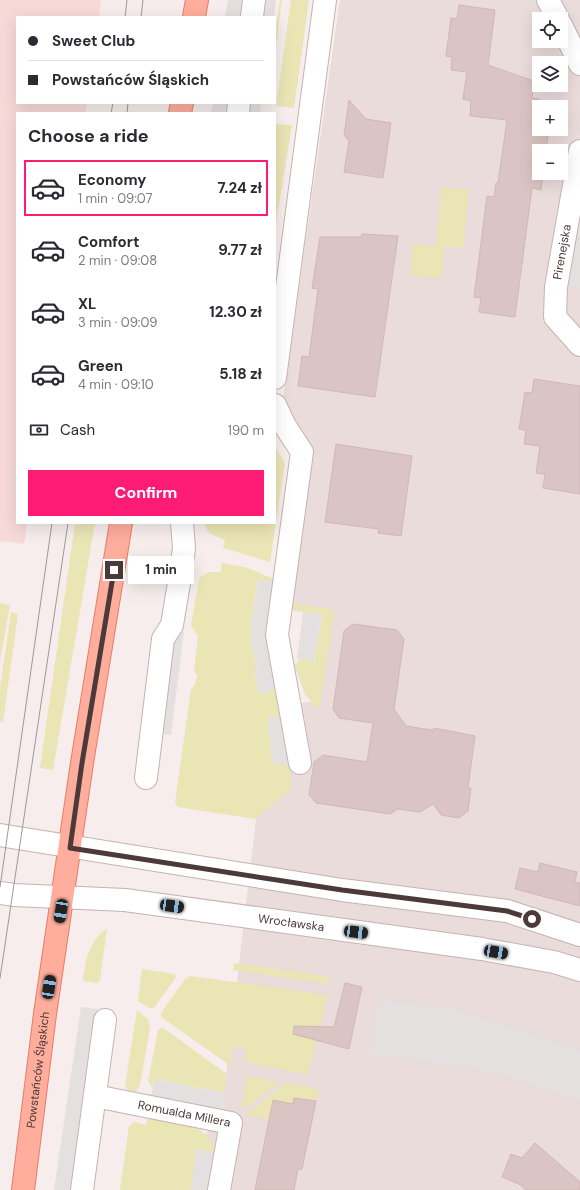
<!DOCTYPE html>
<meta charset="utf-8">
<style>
:root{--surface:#fff;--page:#f2f2f3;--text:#2b2b33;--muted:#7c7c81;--line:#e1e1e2;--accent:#fd1c74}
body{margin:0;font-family:"DM Sans",sans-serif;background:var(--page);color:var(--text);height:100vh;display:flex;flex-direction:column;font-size:15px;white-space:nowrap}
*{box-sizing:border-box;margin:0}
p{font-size:13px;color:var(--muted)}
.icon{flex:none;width:22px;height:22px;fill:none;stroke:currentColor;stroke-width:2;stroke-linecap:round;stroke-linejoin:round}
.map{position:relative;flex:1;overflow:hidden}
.sheet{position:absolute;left:16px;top:112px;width:260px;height:412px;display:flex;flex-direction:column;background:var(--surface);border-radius:0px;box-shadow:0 4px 16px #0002}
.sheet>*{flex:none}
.guide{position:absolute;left:16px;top:16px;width:260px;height:88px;border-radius:0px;box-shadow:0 4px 16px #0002;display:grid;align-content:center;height:88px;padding:0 12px;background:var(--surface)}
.buttons{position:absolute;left:532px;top:12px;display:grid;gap:8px}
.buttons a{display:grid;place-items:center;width:36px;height:36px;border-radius:0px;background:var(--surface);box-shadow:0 4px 16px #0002;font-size:20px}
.end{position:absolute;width:18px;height:18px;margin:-9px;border:5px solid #4b3a39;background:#fff;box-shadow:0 0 0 2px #fff}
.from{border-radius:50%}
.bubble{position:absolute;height:28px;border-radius:0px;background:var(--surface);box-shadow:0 4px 16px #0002;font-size:13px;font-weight:700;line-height:28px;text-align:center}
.car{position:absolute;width:12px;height:24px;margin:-12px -6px;border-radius:5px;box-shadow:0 0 3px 1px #0007;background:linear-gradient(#222 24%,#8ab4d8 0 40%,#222 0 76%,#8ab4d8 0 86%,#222 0)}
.guide b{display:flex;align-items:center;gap:14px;height:38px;font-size:15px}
.guide b+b{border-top:1px solid var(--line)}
.guide i{width:10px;height:10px;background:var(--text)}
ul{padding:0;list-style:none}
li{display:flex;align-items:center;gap:12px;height:56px;margin:0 8px 6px;padding:0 4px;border:2px solid transparent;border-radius:0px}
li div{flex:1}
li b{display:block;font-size:15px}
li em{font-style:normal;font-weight:700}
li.active{border-color:var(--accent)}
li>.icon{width:36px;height:36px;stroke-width:1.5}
h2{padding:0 12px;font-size:18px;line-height:48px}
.pay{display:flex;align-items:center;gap:10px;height:44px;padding:0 12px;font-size:15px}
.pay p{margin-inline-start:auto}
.cta{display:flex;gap:8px;margin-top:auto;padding:8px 12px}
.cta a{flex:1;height:46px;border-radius:0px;background:var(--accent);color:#fff;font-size:16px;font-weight:700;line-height:46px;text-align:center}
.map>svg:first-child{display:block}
.residential{fill:#eadcda;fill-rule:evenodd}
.commercial{fill:#f7d9d8}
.green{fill:#eae5b5}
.parking{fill:#e5e0e0}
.building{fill:#dbc5c4;stroke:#d3b6b4}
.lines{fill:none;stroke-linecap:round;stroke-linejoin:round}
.minor-casing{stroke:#c5b3b1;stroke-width:24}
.major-casing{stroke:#e67d69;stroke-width:24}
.minor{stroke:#fff;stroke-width:22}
.major{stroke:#ffad9c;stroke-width:22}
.tram{stroke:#9a9a9a;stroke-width:1}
.route{stroke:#4b3a39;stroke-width:5}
.labels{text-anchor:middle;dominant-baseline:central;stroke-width:3;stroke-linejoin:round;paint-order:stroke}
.street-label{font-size:12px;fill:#4b3a39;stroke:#fff}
</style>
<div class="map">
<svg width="580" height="1190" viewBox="0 0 580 1190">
<rect width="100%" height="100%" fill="#f6edec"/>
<path class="residential" d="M340,0H580V1190H191L196,1149L222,1110L268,717L282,705L311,702L322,614L295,611L290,607L309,449L283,400ZM539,19H561V41H539ZM539,63H561V85H539ZM539,107H561V129H539ZM539,151H561V173H539Z"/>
<path class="commercial" d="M0,0H101L99,17H17V103H87L85,113H17V523H27L24,544L0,541Z"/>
<path class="green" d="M280,0H282L275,54V35Z
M291,0H309L294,108L276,106Z
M275,124L292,125L275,229Z
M442,187L469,190L463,248L444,246L441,278L410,275L413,244L436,247Z
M275,447L285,463L270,562L223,548L225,540L209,533L204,524L275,523Z
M75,523H95L53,770L40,768Z
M221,563L245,567L274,579V582L258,579C252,615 249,633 257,670L254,671L260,694L280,689L284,716L268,717L272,763L290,765L291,789L255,819L178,807L175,803L191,689L195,685L197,676L194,670L198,636L191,626L199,578L209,572H221Z
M0,603L10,605L0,661Z
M290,603L331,609L334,613L319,711L305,694L294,665L300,659L314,661L322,614L295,611L290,607Z
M11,612L18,614L3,722H0V688Z
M107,928L100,980L97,983L83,981C85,960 89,941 107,928Z
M234,963L327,976L329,984L233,970Z
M142,969L175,974L176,977L154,1008L151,1009L138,1001Z
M190,976L328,995L308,1075L253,1064L244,1058L246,1050L240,1045L232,1049L231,1065L228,1064L161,1017V1013L185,979Z
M137,1010L148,1019L150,1028L140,1085L136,1092L128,1091L125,1086Z
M162,1027L227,1074L224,1093L154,1079L152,1088L148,1081L158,1030Z
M247,1076L280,1082L242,1111Z
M286,1083L319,1089L316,1101L295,1098L293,1104L273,1100L269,1119L245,1115Z
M148,1117C176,1123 207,1120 215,1152L196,1149L191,1190H120L129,1126L135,1122L146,1125Z"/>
<path class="parking" d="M228,0H245L243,17H225Z
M266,0H276L274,17H263Z
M213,103H230L229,113H211Z
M251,103H261L260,113H249Z
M580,202V288H564Z
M258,579L276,582L280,689L259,694L254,671L257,670L251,642V626Z
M303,612L322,614L314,661L297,659Z
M184,631L171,735L162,734L173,638Z
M284,716L290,765L272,763L268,717Z
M379,1000L445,1007L494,1021L580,1050V1101L494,1072L369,1053Z
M81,1007L98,1009L73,1190H54Z
M154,1079L224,1093L222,1110L151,1096Z
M196,1149L215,1152L209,1190H191Z"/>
<path class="building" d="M459,5L495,10L488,65L534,81L532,98L539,99L536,124H539V129H549L546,151H539V173H543L541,190L532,188L515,317L479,312L481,298L474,297L487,196L494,197L496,183H498L507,120L470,116L471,101L463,99L467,72L451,70L452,57L446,56L451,18L457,19Z
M349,100L366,119L391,123L383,178L344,172L349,141L344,135Z
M362,234L398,236L375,397L298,386L302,356L309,357L318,289L312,288L320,237H361Z
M534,379L580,386V494L543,488L545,474L536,473L540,446L524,444L526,430L519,429L525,392L532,393Z
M336,444L412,456L401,536L378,533L379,529L325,522Z
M353,624L397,630L404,639L394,709L406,726L432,730L435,728L475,736L468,788H471L468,811L459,818L441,815L433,804L420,812L398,809L390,814L316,803L309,795L314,762L323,755L367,762L373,723L339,718L333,709L344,631Z
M540,863L577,872L575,882L580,883V906L515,889L520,868L538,872Z
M345,983L362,987L349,1049L293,1034L294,1026L334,1027Z
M294,1098L316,1101L302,1169H298L294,1190H255L273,1100L293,1104Z
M535,1143L580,1182V1190H526L519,1184L502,1177L511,1154L522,1158Z"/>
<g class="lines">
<g class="minor-casing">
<g id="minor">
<path d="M548,0L558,19"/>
<path d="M252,17L254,0"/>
<path d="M561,25L580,64"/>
<path d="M238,113L239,103"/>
<path d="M580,151L556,287L555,317L580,345"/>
<path d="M275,378L325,0"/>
<path d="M275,405L285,426L302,452L277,635L300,763"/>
<path d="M146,778L163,639L172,625L180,577L184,548L182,523"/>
<path d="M0,835L342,890L507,911L580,935"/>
<path id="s1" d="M0,893L14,895L125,900L482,949L554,962L580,970"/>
<path id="s2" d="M95,1096L231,1123L219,1190"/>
<path d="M82,1190L105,1020"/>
</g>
</g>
<g class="major-casing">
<g id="major">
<path d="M194,17L197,0"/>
<path d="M180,113L182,103"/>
<path id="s3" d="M23,1190L45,1014L82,763L121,523"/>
</g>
</g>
<use href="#minor" class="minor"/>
<use href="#major" class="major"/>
<path class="tram" d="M125,17L127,0
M141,17L143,0
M111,113L113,103
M127,113L128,103
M0,887L52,523
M0,978L68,523"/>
</g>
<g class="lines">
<path class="route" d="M114,570L82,763L70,848L342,890L507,911L532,919"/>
</g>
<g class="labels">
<g class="street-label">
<text transform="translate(562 252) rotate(-80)">Pirenejska</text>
<text stroke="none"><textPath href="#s1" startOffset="293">Wrocławska</textPath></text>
<text stroke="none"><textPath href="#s3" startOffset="121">Powstańców Śląskich</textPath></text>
<text stroke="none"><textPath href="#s2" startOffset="91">Romualda Millera</textPath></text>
</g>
</g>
</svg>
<div class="buttons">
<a><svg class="icon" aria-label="locate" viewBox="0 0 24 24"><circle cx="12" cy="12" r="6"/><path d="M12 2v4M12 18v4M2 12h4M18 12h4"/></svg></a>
<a><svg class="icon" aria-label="layers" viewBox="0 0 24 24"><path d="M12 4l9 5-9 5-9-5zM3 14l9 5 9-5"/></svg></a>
<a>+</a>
<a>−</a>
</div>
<i class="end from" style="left:532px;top:919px"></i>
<i class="end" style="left:114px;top:570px"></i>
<div class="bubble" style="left:128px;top:556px;width:66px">1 min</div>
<i class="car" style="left:172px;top:906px;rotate:98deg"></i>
<i class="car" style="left:61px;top:911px;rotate:189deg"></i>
<i class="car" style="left:356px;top:932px;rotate:97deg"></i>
<i class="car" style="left:496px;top:952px;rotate:100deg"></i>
<i class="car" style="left:49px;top:987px;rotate:9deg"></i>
<div class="guide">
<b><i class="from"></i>Sweet Club</b>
<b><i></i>Powstańców Śląskich</b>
</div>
<section class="sheet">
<h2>Choose a ride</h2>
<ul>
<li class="active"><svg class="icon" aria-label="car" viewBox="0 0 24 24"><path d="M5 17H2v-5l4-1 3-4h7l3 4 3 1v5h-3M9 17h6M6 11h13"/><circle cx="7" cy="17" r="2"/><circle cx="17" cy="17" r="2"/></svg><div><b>Economy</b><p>1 min · 09:07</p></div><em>7.24 zł</em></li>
<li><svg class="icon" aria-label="car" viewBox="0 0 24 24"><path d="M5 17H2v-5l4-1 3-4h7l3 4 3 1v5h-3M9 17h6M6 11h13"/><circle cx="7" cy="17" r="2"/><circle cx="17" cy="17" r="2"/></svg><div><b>Comfort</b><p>2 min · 09:08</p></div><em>9.77 zł</em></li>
<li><svg class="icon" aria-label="car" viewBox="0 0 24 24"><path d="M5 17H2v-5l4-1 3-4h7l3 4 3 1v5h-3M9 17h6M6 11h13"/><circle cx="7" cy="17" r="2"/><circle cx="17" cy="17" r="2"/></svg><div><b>XL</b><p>3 min · 09:09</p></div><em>12.30 zł</em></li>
<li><svg class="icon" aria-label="car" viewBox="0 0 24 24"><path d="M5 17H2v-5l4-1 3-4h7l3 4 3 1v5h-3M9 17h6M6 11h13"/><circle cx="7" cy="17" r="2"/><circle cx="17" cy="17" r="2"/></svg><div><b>Green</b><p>4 min · 09:10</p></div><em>5.18 zł</em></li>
</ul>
<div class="pay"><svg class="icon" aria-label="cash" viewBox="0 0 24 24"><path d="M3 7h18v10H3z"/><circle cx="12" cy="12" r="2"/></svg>Cash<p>190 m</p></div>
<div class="cta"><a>Confirm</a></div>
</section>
</div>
